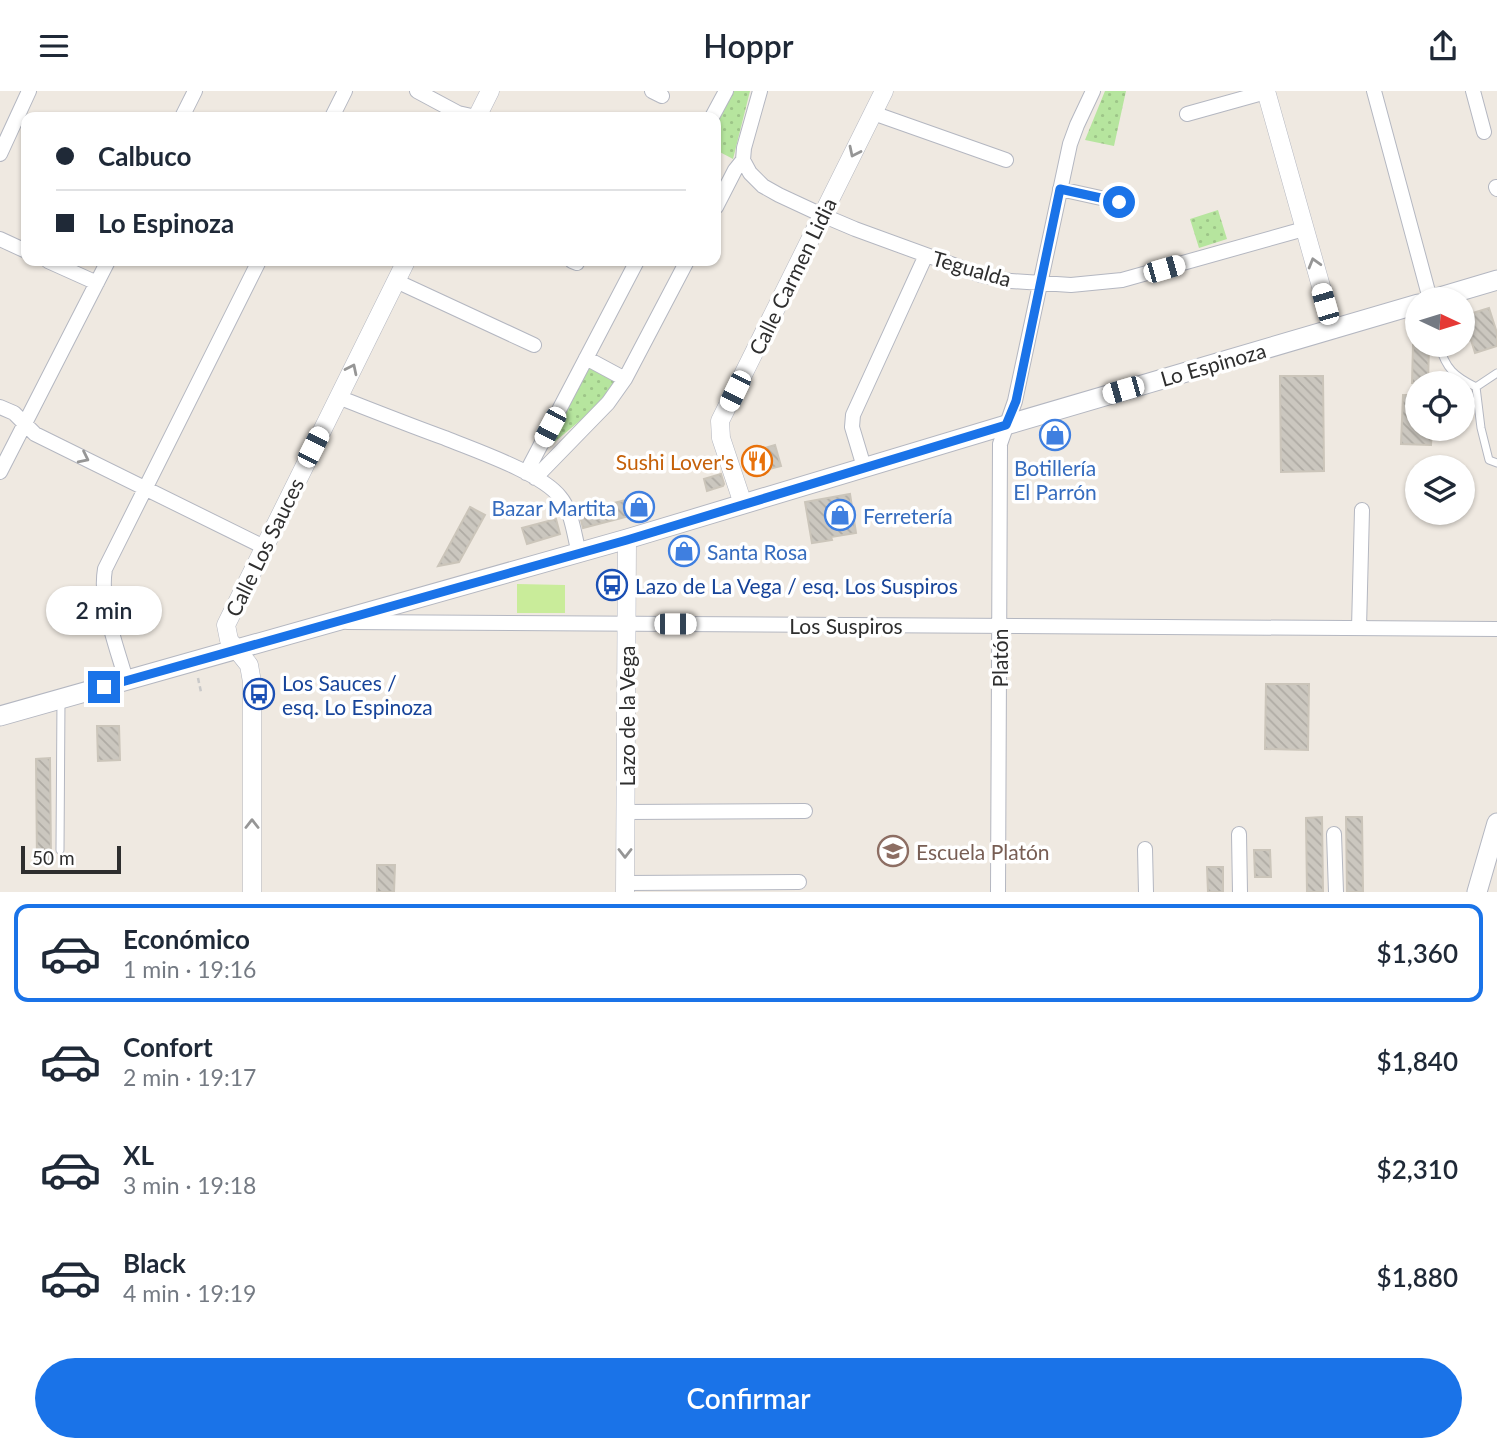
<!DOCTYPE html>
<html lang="es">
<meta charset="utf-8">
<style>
:root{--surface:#fff;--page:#f2f2f3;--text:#1f2937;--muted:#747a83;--line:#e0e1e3;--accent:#1a73e8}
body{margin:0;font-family:Lato,sans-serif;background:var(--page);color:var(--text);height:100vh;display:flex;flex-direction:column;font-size:26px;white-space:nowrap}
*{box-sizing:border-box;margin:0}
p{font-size:23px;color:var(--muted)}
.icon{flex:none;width:38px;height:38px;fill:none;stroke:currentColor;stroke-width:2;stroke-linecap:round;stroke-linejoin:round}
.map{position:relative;height:801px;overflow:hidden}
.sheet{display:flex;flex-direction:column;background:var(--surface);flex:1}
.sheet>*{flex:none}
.hud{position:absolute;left:21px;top:21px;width:700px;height:154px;border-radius:14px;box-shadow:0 2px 5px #0004;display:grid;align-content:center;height:154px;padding:0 35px;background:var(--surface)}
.needle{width:46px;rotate:94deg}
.buttons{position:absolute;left:1405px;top:196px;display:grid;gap:14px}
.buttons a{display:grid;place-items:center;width:70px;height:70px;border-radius:50%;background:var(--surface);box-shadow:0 2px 5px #0004;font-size:35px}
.scale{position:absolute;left:21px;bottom:18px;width:100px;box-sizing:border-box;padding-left:7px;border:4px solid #2e2e2e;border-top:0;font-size:19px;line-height:24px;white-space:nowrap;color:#2e2e2e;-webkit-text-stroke:5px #fff;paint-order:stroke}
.end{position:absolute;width:32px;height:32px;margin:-16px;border:9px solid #1a73e8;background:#fff;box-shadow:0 0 0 4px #fff}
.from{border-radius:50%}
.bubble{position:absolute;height:49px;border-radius:24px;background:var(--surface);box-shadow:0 2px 5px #0004;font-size:23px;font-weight:600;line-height:49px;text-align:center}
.car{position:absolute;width:21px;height:42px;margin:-21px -10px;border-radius:9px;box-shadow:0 0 5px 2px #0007;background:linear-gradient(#fff 24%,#345 0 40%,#fff 0 76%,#345 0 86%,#fff 0)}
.hud b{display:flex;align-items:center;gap:24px;height:66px;font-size:26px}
.hud b+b{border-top:2px solid var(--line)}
.hud i{width:18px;height:18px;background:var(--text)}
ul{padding:12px 0 0;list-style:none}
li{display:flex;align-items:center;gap:21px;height:98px;margin:0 14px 10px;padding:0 21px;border:4px solid transparent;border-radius:14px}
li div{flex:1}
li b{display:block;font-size:26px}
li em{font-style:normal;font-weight:600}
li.on{border-color:var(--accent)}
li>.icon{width:63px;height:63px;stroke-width:1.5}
.primary-button{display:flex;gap:14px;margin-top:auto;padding:14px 35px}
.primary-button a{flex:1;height:80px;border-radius:42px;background:var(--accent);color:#fff;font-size:28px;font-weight:600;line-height:80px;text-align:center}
header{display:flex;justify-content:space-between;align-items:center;height:91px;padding:0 35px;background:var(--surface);font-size:32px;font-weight:600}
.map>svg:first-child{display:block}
.grass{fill:url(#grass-dots)}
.pitch{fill:#c9ec9a}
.building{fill:url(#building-back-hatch);stroke:#cbc5ba;stroke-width:2}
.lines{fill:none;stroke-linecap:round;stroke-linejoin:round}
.service-casing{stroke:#b4b7c1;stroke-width:9}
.minor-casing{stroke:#b4b7c1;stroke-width:16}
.tertiary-casing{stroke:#b4b7c1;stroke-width:19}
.secondary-casing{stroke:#b4b7c1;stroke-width:21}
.path{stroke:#c9c9c9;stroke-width:2.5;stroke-dasharray:5 3.5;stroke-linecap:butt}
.service{stroke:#fff;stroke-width:7}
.minor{stroke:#fff;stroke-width:14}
.tertiary{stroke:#fff;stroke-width:18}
.secondary{stroke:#fff;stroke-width:19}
.oneway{stroke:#969696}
.route{stroke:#1a73e8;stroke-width:9}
.labels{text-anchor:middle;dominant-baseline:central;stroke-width:7;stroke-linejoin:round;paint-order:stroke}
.street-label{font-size:21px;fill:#2e2e2e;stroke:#fff}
.food-label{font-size:21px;fill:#c56008;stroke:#fff;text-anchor:end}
.shop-label{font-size:21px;fill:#366cbe;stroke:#fff;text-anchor:start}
.transit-label{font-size:21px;fill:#164399;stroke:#fff;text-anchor:start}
.education-label{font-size:21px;fill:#785e54;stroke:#fff;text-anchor:start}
</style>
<header><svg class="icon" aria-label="menu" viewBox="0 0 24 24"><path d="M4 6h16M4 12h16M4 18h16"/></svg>Hoppr<svg class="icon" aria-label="share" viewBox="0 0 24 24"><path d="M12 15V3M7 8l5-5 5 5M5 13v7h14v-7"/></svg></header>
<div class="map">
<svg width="1497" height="801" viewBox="0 0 1497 801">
<defs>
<pattern id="grass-dots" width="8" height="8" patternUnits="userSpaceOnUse" patternTransform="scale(1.75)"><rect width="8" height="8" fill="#b6e59e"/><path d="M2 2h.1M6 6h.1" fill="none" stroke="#9dc588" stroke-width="1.8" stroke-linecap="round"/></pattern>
<pattern id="building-back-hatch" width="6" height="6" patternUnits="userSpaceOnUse" patternTransform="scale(1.75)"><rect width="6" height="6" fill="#cbc7bf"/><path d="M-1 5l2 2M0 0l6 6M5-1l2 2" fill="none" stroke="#afaba4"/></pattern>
</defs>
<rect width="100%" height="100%" fill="#efe9e1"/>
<path class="grass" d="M731,0H750L733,68L716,59V29Z
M1105,0H1126L1114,55L1085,49Z
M1218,119L1227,148L1199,157L1190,128Z
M587,273L617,290L607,307L539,364Z"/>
<path class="pitch" d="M517,493L565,494V522H517Z"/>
<path class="building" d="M1489,217L1497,242V255L1475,262L1471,249L1463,251V225Z
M1413,254H1429L1428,292H1412Z
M1280,285H1323L1324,380L1281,381Z
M1403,304H1418V338H1432L1431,354L1401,353Z
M1046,339H1065L1064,350H1046Z
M775,354L781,375L757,381L752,378L747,362Z
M721,383L724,393L723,395L707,400L704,388Z
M850,403L856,442L831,446L832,449L812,452L805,411Z
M645,404L650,425L634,429L633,424L583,437L579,421Z
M470,416L485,424L459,471L438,475Z
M556,428L560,443L527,453L522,437Z
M692,454L694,471L677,473L675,456Z
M1266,593H1309L1308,659L1265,658Z
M97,635H119L120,669L98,670Z
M50,667L51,771H37L36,668Z
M1322,726L1323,801H1307L1306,727Z
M1346,726H1362L1363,801H1347Z
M1254,759H1270L1271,786H1255Z
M377,774H395L394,801H377Z
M1207,776H1223V801H1208Z"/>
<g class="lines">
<g class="service-casing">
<path id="service" d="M1439,254C1446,278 1454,285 1476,296
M1476,296L1481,337L1489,369L1497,372
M1476,296L1497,282
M60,759L61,608"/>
</g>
<g class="minor-casing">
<path id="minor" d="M417,0L458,22L476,26
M652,0L662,5
M1374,0L1430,208
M1473,0L1484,41
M873,22L1006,69
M1187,23L1266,1
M182,26L195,0
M332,26L345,0
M712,26L726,0
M0,63L29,0
M743,69L750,82L763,95L779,104L822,124L855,138L981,184L1011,190L1071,194L1122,189L1304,138
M1496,96L1497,98
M1060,98L1119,111
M716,116L735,79L743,69L744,57L760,0
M0,148L26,160
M48,170L97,192
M572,170L577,172
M396,190L534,254
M586,267L625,288
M338,306C374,320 409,334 445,347C474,359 542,382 560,406C572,420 574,444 579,462
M0,316L14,322L35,343L264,456
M864,376L852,336L853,324L926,164
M0,381L108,170
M526,382L637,170
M535,387L608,312L625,288L687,170
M347,531L1497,538
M1359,537L1362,419
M126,589C117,556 99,512 105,478L259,170
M625,721L805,720
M1239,743L1240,801
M1334,743L1336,801
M1145,758L1146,801
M625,792L799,791
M998,801L1000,353L1015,310L1070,53L1077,34L1093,0"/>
</g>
<g class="tertiary-casing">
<path id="tertiary" d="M1266,0L1333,238
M477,26L490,0
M743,413L721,347L720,330L884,0
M252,801V591L249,574L229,549L226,534L406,170
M625,801L627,448"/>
</g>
<g class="secondary-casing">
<path id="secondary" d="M1433,208L1497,189
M0,625L627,448L1006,334L1418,213
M1477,801L1497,732"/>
</g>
<path class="path" d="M198,587L201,601"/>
<use href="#service" class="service"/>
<use href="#minor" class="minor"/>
<use href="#tertiary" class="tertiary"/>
<use href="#secondary" class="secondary"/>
</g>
<defs><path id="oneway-chevron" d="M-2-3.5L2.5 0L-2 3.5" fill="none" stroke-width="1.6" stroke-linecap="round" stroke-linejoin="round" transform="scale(1.75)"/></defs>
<g class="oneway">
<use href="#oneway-chevron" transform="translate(854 61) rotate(116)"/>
<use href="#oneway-chevron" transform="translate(1314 172) rotate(-106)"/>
<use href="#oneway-chevron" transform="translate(352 278) rotate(-64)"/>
<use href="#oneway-chevron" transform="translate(84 367) rotate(26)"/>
<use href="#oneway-chevron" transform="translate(252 733) rotate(-90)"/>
<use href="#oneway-chevron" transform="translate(625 762) rotate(90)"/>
</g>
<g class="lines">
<path class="route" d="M104,596L627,449L1006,334L1016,310L1060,98L1119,111"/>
</g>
<defs>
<g id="shop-ring" transform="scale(1.575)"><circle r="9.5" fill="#fff" stroke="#3f7fe0" stroke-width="1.5"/><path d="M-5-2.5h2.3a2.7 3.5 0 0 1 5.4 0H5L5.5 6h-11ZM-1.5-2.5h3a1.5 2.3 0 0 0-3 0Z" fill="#3f7fe0"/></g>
<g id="restaurant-ring" transform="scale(1.575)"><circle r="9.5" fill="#fff" stroke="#e8710a" stroke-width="1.5"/><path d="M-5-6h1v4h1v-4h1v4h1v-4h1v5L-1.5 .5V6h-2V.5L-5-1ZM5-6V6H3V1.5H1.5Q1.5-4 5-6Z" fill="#e8710a"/></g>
<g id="bus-ring" transform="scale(1.575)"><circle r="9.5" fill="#fff" stroke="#1a4fb4" stroke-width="1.5"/><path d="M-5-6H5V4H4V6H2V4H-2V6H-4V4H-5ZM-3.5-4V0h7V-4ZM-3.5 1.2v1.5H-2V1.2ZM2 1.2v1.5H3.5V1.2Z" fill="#1a4fb4"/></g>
<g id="school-ring" transform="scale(1.575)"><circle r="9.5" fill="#fff" stroke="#8d6e63" stroke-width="1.5"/><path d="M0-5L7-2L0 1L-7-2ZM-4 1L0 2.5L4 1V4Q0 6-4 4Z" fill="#8d6e63"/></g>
</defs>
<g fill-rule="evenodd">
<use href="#shop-ring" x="1055" y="344"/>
<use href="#restaurant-ring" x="757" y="370"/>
<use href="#shop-ring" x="639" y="416"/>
<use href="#shop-ring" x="840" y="424"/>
<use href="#shop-ring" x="684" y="460"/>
<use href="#bus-ring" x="612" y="494"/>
<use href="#bus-ring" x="259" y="603"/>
<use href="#school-ring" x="893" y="760"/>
</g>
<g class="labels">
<g class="street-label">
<text transform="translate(972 177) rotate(16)">Tegualda</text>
<text transform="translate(792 185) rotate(-64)">Calle Carmen Lidia</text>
<text transform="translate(1213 273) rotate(-16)">Lo Espinoza</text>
<text transform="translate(264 456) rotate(-64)">Calle Los Sauces</text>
<text x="846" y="534">Los Suspiros</text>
<text transform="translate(999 567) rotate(-90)">Platón</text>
<text transform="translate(626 625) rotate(-90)">Lazo de la Vega</text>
</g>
<g class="food-label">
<text x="734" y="370">Sushi Lover's</text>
</g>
<g class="shop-label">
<text x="1055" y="376" text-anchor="middle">Botillería<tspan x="1055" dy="24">El Parrón</tspan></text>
<text x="616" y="416" text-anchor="end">Bazar Martita</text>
<text x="863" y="424">Ferretería</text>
<text x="707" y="460">Santa Rosa</text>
</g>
<g class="transit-label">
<text x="635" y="494">Lazo de La Vega / esq. Los Suspiros</text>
<text x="282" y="591">Los Sauces /<tspan x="282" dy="24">esq. Lo Espinoza</tspan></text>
</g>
<g class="education-label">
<text x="916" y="760">Escuela Platón</text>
</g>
</g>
</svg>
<div class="buttons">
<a><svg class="needle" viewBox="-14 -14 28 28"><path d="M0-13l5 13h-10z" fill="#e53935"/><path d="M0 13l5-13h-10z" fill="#747a83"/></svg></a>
<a><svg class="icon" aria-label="locate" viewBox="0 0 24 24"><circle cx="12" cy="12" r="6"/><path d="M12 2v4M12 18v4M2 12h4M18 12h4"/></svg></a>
<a><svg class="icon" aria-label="layers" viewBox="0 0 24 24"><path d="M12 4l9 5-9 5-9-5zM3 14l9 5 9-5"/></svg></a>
</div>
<div class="scale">50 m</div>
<i class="end from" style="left:1119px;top:111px"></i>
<i class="end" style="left:104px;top:596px"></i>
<div class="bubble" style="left:46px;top:495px;width:116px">2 min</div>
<i class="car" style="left:1164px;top:178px;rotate:74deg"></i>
<i class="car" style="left:1325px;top:213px;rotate:344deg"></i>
<i class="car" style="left:1123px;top:299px;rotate:254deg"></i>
<i class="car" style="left:735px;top:300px;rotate:206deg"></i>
<i class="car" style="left:550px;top:336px;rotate:208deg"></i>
<i class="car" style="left:313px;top:356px;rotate:27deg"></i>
<i class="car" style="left:675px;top:533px;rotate:90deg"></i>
<div class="hud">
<b><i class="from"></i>Calbuco</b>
<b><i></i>Lo Espinoza</b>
</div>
</div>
<section class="sheet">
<ul>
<li class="on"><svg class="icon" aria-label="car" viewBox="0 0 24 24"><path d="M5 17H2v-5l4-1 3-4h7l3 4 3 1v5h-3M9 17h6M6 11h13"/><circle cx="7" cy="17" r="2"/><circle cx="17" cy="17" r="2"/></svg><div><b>Económico</b><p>1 min · 19:16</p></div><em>$1,360</em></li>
<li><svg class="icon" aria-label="car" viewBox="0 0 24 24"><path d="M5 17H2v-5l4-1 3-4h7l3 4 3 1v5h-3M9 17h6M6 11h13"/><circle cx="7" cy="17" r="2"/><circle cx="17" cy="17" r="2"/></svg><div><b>Confort</b><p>2 min · 19:17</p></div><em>$1,840</em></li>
<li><svg class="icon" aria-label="car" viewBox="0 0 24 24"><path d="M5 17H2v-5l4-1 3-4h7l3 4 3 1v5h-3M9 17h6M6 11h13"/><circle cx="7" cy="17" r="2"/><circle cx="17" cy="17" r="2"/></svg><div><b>XL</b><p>3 min · 19:18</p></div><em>$2,310</em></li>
<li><svg class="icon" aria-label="car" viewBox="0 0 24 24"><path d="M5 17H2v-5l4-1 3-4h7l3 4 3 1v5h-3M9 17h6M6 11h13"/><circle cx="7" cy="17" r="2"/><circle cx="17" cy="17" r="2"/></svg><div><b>Black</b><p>4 min · 19:19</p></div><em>$1,880</em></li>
</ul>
<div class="primary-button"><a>Confirmar</a></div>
</section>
